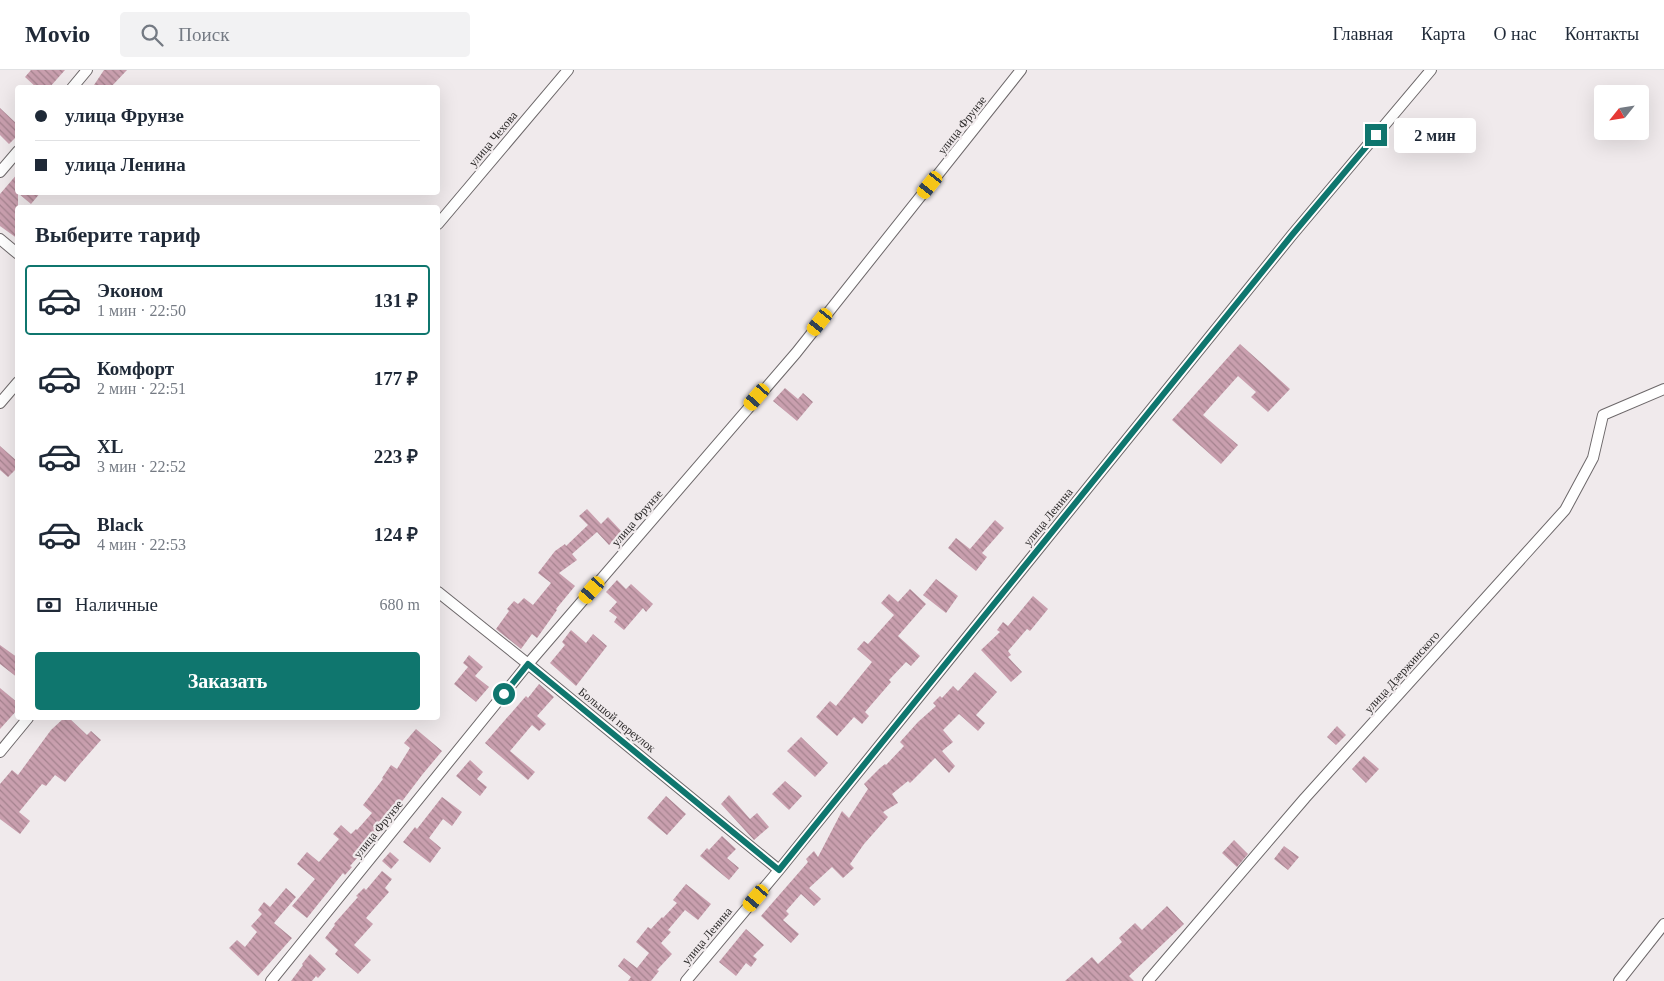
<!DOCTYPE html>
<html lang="ru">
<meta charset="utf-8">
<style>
:root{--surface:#fff;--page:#f2f2f3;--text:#1f2937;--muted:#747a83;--line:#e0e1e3;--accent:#0f766e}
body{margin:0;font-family:"Times New Roman",serif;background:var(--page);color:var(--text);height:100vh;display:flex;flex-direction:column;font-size:19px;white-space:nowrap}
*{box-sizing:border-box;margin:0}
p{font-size:16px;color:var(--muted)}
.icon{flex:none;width:28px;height:28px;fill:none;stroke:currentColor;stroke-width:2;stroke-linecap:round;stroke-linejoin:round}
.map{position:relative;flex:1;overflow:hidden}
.details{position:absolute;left:15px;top:135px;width:425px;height:515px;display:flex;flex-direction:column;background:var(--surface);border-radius:5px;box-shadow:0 5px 20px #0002}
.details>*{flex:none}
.banner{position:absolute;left:15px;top:15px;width:425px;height:110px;border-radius:5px;box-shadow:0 5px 20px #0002;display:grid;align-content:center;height:110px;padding:0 20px;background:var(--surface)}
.needle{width:32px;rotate:240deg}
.controls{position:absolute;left:1594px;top:15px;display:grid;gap:10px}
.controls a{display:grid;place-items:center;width:55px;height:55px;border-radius:5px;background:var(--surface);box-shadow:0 5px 20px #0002;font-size:25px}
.end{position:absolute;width:22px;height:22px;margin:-11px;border:6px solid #0f766e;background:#fff;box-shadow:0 0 0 2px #fff}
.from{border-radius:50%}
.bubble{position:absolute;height:35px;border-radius:5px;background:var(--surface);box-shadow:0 5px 20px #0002;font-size:16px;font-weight:700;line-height:35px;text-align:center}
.car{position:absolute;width:15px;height:30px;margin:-15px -8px;border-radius:6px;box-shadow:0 0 4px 1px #0007;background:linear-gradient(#f5c518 24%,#345 0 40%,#f5c518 0 76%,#345 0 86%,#f5c518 0)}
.banner b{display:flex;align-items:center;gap:18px;height:48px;font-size:19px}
.banner b+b{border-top:1px solid var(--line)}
.banner i{width:12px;height:12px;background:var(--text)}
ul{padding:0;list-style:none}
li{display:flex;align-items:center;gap:15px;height:70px;margin:0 10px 8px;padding:0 10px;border:2px solid transparent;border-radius:5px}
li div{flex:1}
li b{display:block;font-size:19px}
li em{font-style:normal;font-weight:700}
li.current{border-color:var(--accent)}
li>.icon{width:45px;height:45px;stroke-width:1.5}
h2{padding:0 20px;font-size:22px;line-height:60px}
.pay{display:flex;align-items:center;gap:12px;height:55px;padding:0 20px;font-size:19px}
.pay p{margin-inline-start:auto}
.cta{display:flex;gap:10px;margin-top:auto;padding:10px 20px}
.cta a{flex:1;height:58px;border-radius:5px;background:var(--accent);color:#fff;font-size:20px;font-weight:700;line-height:58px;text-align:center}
header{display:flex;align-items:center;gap:30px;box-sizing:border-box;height:70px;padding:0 25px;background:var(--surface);border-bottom:1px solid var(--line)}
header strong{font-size:24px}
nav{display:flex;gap:28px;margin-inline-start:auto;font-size:18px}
.search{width:350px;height:45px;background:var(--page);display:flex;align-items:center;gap:12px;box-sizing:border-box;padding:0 18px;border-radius:5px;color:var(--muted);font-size:19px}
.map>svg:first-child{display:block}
.building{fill:url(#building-back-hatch)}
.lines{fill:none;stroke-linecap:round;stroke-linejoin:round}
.street-casing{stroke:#6d686a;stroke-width:12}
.street{stroke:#fff;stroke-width:10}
.route{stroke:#0f766e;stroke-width:6}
.labels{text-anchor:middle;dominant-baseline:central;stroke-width:4.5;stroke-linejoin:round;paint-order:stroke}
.street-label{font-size:12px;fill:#2d2b2b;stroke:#f0eaec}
</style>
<header>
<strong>Movio</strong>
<div class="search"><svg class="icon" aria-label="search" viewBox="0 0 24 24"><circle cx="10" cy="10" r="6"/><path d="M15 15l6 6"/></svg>Поиск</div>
<nav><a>Главная</a><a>Карта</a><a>О нас</a><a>Контакты</a></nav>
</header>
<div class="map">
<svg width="1664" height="911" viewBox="0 0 1664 911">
<defs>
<pattern id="building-back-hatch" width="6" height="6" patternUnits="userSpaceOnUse" patternTransform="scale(1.25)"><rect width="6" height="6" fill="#c99fae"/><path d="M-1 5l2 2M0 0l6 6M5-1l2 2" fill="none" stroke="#a4828e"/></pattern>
</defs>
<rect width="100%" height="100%" fill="#f0eaec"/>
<path class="building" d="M31,0H65L49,18H37L25,7Z
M104,0H127L110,18H92Z
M0,38L18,55V65L9,74L0,65Z
M18,103V122H41L31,134L18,123V169L0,156V124Z
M1240,274L1290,319L1268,342L1251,327L1256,322L1238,306L1203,345L1238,375L1221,394L1172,350Z
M785,318L798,329L803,323L813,332L797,351L773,331Z
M0,376L18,392V397L8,407L0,400Z
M587,439L601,454L608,447L623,463L609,475L597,462L572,484L577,490L559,503L575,516L556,539L557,540L537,568L532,564L521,579L496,559L509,541L507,539L514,531L518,534L524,528L533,535L551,513L538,503L555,481L565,474L566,476L588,455L579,446Z
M995,450L1004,458L982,483L987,487L976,501L948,478L956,468L970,479Z
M936,509L958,526L946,543L923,525Z
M617,510L626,519L631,514L653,534L646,542L643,538L624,560L614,552L617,547L609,541L617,532L606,522Z
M910,519L926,534L898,566L920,586L911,596L906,592L889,610L891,612L865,642L869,646L862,654L854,647L837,666L816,647L830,631L836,636L872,592L857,579L864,571L868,574L894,545L881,533L889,524L898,532Z
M1033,526L1048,539L1030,561L1027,559L1008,581L1011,585L1008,587L1022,602L1011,612L981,580L1000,562L997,560L1003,552L1008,556Z
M571,560L586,573L593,564L607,576L576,616L550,593L565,575L562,572Z
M0,575L18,588V608L0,594Z
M469,585L483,597L475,606L489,617L476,632L454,614L468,597L463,593Z
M975,602L997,622L976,645L985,653L978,661L959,644L943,660L953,672L942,681L955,696L949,703L935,688L910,713L908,711L892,724L898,733L883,742L888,747L864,774L850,794L854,798L843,808L832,797L809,818L821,829L814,836L801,824L786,841L789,844L783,850L799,864L791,873L761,846L808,792L806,789L814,781L818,787L842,741L849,748L868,719L864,714L880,698L885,694L886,695L904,676L900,672L918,652L936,636L933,633L940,626L942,628L953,616L958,621Z
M539,614L554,627L537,646L546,654L539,661L532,655L510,681L535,702L528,710L485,673L526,626L528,628Z
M0,618L18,633V639L0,659Z
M64,648H69L87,665L91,661L101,670L79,695L65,712L55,705L46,716L42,714L19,742L30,751L20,764L0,749V714L12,700L18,705L51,660Z
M1337,656L1346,665L1336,675L1327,667Z
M416,659L442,681L422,705L381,759L382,760L350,796L352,797L345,805L343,803L307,848L292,836L315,809L297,794L307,782L319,792L339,769L333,764L341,755L351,764L356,759L357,760L372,743L363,735L383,709L382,708L391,695L397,699L410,678L404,673Z
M801,667L828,693L815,707L787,681Z
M1364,686L1379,699L1366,713L1352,699Z
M470,690L483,702L477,709L487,717L480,726L456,706Z
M785,711L802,726L789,740L772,724Z
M729,725L750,749L757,743L769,757L754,770L721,734Z
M666,726L686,744L667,765L647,748Z
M442,727L462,742L452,756L443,749L429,768L441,778L430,793L403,772L415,757L417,759Z
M722,766L736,779L727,788L739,798L729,810L700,786L707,778L709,780Z
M1234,770L1248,784L1237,797L1222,783Z
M1284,776L1299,787L1288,800L1274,789Z
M390,782L399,790L391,799L382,791Z
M382,801L392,809L385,818L389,822L366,848L373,854L354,875L371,890L358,904L335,884L338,880L325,868L335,855L334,854L358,827L356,826L364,818L366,820Z
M686,814L711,834L698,850L685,840L668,860L671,862L661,873L672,884L657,900L659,901L651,911H628L631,907L618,896L624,888L637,898L649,883L636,872L648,857L651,859L662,847L663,848L677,833L673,830Z
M286,818L296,827L274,853L292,868L258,906L229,878L237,870L245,877L257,862L251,856L262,844L258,840L264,832L270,837Z
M1167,836L1184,854L1129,906L1134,911H1065L1092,887L1098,894L1122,872L1119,868L1135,853L1142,860Z
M746,859L764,875L753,886L757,889L751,897L746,893L736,906L719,892Z
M310,884L326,899L318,908L316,906L312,911H291L303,895L302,894Z"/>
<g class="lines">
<g class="street-casing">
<path id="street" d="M72,18L87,0
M0,102L18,81
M438,154L568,0
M0,169L18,184
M0,333L18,312
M438,522L528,594L779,800
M0,682L28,648
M271,911L528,594L796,283L1021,0
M686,911L779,800L1292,165L1431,0
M1148,911L1305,728L1565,440L1593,388L1603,345L1664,319
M1619,911L1664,854"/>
</g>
<use href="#street" class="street"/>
</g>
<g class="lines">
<path class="route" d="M504,624L528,594L779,800L1292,165L1376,65"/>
</g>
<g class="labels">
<g class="street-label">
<text transform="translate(962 55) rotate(-52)">улица Фрунзе</text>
<text transform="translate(493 69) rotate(-50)">улица Чехова</text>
<text transform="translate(1048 447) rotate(-51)">улица Ленина</text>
<text transform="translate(637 448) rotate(-49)">улица Фрунзе</text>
<text transform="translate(1402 602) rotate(-48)">улица Дзержинского</text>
<text transform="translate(617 650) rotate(39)">Большой переулок</text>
<text transform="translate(378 759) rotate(-51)">улица Фрунзе</text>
<text transform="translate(707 866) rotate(-50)">улица Ленина</text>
</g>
</g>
</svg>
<div class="controls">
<a><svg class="needle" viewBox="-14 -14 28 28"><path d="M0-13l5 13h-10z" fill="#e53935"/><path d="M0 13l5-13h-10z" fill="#747a83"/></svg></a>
</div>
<i class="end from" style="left:504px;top:624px"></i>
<i class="end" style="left:1376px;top:65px"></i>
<div class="bubble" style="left:1394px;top:48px;width:82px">2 мин</div>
<i class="car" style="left:930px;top:115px;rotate:219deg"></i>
<i class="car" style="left:820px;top:252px;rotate:219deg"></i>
<i class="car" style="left:757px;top:327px;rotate:221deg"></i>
<i class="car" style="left:592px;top:520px;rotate:221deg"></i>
<i class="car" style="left:756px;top:828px;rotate:220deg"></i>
<div class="banner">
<b><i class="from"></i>улица Фрунзе</b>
<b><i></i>улица Ленина</b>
</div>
<section class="details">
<h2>Выберите тариф</h2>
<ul>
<li class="current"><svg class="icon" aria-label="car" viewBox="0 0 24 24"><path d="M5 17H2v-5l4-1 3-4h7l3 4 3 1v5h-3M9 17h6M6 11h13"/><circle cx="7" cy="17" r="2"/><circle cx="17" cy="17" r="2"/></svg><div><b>Эконом</b><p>1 мин · 22:50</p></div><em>131 ₽</em></li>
<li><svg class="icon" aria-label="car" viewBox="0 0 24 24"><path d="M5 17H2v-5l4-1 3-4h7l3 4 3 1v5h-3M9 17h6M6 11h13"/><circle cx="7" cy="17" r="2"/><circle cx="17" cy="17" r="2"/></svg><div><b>Комфорт</b><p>2 мин · 22:51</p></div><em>177 ₽</em></li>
<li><svg class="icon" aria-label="car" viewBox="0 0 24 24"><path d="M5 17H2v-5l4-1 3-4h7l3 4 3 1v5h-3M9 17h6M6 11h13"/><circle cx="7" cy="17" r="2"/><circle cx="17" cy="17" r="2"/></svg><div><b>XL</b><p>3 мин · 22:52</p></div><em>223 ₽</em></li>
<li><svg class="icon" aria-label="car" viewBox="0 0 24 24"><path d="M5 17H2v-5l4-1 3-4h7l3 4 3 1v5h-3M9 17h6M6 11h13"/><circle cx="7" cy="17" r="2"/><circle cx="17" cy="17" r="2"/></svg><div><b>Black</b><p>4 мин · 22:53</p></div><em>124 ₽</em></li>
</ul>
<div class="pay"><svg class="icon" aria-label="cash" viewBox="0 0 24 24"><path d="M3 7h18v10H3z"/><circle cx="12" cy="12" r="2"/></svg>Наличные<p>680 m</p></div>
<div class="cta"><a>Заказать</a></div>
</section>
</div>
